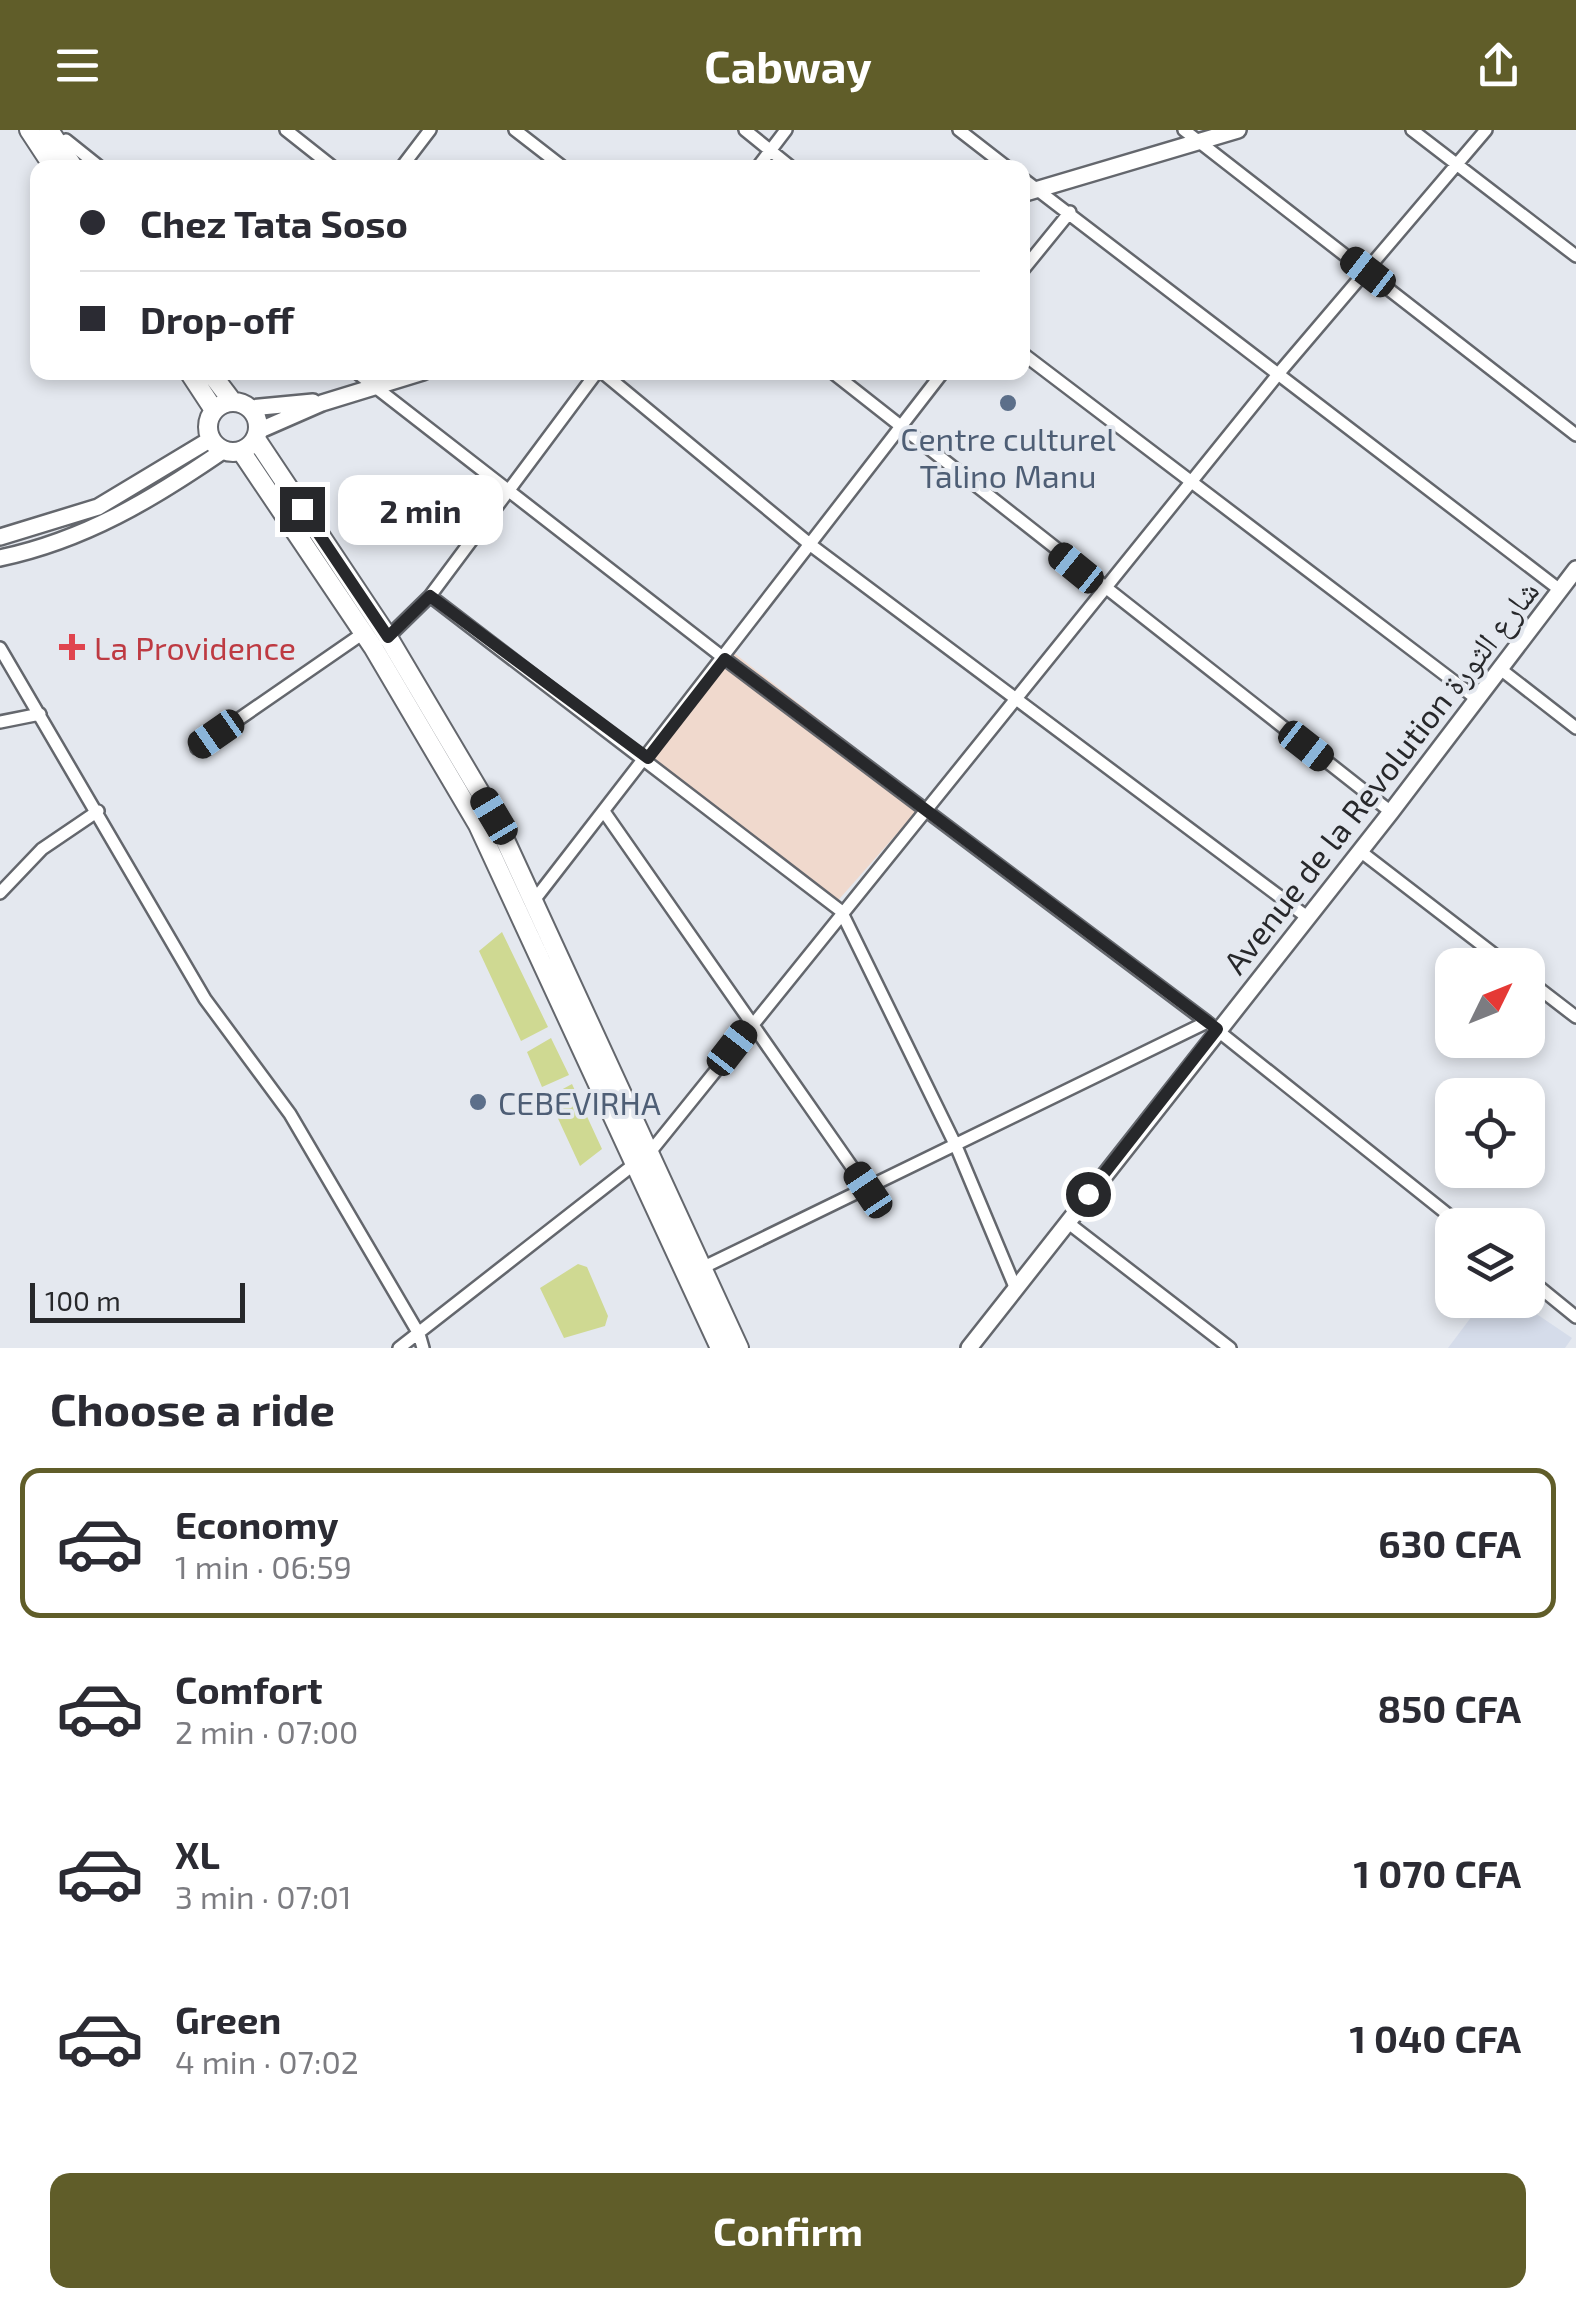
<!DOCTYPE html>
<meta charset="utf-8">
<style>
:root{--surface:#fff;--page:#f7f7f7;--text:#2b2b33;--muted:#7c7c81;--line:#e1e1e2;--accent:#605d29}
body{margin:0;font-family:"Exo 2","Noto Naskh Arabic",sans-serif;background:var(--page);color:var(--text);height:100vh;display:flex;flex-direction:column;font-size:38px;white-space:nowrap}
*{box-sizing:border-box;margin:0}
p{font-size:32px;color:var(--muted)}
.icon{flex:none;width:55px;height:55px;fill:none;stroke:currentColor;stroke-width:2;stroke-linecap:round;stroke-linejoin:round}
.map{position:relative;height:1218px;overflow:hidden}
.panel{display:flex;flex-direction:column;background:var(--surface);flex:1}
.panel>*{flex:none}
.top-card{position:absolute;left:30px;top:30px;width:1000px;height:220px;border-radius:20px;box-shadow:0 5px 15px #0003;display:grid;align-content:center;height:220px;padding:0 50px;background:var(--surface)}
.needle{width:65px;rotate:47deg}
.buttons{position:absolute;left:1435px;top:818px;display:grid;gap:20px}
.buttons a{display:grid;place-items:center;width:110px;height:110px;border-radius:20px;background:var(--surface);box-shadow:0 5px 15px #0003;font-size:50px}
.scale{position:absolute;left:30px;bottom:25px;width:215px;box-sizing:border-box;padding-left:10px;border:5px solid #27282b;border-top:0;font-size:28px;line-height:35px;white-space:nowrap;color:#27282b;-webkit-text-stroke:8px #e4e8ef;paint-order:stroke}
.end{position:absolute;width:45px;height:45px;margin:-22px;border:12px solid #27282b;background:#fff;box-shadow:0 0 0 5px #fff}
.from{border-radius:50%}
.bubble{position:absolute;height:70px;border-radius:20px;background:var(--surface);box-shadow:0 5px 15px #0003;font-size:32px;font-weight:700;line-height:70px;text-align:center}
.car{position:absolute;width:30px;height:60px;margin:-30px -15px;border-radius:12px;box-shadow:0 0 8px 2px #0007;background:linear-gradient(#222 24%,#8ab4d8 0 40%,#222 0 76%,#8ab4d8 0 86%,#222 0)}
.top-card b{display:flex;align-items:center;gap:35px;height:95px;font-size:38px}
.top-card b+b{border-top:2px solid var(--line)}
.top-card i{width:25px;height:25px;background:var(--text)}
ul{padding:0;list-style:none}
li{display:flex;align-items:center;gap:30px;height:150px;margin:0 20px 15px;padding:0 30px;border:5px solid transparent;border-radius:20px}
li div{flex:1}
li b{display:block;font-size:38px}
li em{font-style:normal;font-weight:700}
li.current{border-color:var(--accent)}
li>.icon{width:90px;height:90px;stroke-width:1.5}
h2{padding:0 50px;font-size:45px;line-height:120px}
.action{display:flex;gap:20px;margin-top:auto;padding:20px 50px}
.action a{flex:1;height:115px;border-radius:20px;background:var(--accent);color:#fff;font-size:40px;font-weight:700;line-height:115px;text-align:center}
header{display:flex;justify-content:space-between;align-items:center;height:130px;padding:0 50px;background:var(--accent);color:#fff;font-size:45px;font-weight:700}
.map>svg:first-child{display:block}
.commercial{fill:#f0d9cd}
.built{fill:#d5dcea}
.green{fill:#cfd992}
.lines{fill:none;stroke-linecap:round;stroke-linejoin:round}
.street-casing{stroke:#64676d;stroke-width:16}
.secondary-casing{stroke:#64676d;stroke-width:20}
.primary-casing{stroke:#64676d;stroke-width:22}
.street{stroke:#fff;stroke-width:11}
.secondary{stroke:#fff;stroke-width:15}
.primary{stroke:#fff;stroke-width:18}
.route{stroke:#27282b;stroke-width:12}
.service-dot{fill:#5c6f8a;stroke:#e4e8ef;stroke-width:4}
.health-dot{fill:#e0444e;stroke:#e4e8ef;stroke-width:4}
.labels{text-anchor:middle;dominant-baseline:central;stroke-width:8;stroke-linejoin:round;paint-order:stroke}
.service-label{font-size:32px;fill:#4e5e75;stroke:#e4e8ef}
.health-label{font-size:32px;fill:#be3a42;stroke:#e4e8ef;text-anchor:start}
.street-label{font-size:32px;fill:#27282b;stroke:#e4e8ef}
</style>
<header><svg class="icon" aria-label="menu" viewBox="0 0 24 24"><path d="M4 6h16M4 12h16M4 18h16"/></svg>Cabway<svg class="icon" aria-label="share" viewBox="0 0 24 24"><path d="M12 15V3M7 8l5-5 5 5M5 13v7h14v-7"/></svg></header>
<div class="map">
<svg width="1576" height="1218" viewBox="0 0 1576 1218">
<rect width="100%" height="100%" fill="#e4e8ef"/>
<path class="commercial" d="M734,523L925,672L834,775L646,628Z"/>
<path class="built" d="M1484,1170H1516L1572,1208L1565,1218H1448Z"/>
<path class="green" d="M502,802L548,897L521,911L479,821Z
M551,908L569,945L542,957L527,922Z
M572,954L602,1019L580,1036L548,967Z
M578,1134L587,1137L608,1186L605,1196L564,1208L540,1158Z"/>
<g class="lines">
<g class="street-casing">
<path id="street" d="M286,0L334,38
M515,0L564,38
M745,0L792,38
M959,0L1008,38
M1184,0L1576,305
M1412,0L1576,126
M66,10L101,38
M401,38L430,0
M757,38L786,0
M1022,48L1560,460
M1022,141L1070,82
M1022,223L1477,569
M356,242L725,529L1207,892L1461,1095
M602,242L812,416L1307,787
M832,242L1391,682
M430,466L841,781L956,1016L1015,1157
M385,510L430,466L597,242
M0,518L205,869L290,984L419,1204L423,1218
M1499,538L1576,598
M0,592L40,584
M197,618L362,504
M605,683L868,1060
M1360,721L1508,835
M0,763L42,719L98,681
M532,773L943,242
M1528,850L1576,887
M1067,1092L1230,1218
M704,1137L1207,892
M1528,1148L1576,1187
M399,1218L651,1021L1279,243L1486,0"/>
</g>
<g class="secondary-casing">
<path id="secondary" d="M1022,64L1238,0
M250,278L313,272
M258,301L322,273L423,242
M0,407L98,377L211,309
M0,428C85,410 153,369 224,320
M969,1218L1391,682L1576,439"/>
</g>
<g class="primary-casing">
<path id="primary" d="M29,0L54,38
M49,0L74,38
M189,242L214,280
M210,242L232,271
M208 297a25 25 0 1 1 50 0a25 25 0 1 1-50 0Z
M256,309L388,507L494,686L739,1218
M241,321L373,517L478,695L720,1218"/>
</g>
<use href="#street" class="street"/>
<use href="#secondary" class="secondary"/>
<use href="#primary" class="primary"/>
</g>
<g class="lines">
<path class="route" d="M302,379L388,507L430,466L648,628L725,529L1217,899L1088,1064"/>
</g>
<g class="service-dot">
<circle cx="1008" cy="273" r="10"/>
<circle cx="478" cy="972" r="10"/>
</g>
<path class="health-dot" d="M67 502h10v10h10v10h-10v10h-10v-10h-10v-10h10z"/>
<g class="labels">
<g class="service-label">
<text x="1008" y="308">Centre culturel<tspan x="1008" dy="37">Talino Manu</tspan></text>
<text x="498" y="972" text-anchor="start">CEBEVIRHA</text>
</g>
<g class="health-label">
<text x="94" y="517">La Providence</text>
</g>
<g class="street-label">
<text transform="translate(1380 646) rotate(-52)">Avenue de la Revolution شارع الثورة</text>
</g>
</g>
</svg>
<div class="buttons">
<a><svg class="needle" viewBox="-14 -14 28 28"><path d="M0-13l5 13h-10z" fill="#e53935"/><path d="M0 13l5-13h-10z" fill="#7c7c81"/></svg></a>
<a><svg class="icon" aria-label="locate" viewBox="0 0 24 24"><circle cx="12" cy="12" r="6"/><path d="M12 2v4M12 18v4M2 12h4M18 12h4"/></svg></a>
<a><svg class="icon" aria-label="layers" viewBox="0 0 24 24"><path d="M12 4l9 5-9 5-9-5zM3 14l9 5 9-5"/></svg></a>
</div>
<div class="scale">100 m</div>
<i class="end from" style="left:1088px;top:1064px"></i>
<i class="end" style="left:302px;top:379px"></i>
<div class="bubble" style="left:338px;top:345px;width:165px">2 min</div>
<i class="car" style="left:1368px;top:142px;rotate:308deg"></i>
<i class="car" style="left:1076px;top:438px;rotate:309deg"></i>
<i class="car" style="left:216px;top:604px;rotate:235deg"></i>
<i class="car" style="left:1306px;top:616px;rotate:128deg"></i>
<i class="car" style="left:494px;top:686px;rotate:329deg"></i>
<i class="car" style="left:732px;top:918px;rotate:38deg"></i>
<i class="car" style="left:868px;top:1060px;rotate:326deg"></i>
<div class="top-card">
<b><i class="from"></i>Chez Tata Soso</b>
<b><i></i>Drop-off</b>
</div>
</div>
<section class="panel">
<h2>Choose a ride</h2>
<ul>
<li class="current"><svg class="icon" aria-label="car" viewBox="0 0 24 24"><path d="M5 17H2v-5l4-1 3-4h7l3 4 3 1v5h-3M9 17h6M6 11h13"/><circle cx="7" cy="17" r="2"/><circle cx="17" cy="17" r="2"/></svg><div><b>Economy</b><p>1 min · 06:59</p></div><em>630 CFA</em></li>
<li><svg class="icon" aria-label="car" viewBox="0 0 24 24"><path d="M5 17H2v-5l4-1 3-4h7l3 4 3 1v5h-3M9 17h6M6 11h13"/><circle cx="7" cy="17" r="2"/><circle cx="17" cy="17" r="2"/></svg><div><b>Comfort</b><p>2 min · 07:00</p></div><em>850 CFA</em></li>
<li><svg class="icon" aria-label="car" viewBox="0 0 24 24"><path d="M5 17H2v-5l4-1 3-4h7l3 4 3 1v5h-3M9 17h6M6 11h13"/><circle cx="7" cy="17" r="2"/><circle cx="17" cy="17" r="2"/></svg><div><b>XL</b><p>3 min · 07:01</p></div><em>1 070 CFA</em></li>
<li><svg class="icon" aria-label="car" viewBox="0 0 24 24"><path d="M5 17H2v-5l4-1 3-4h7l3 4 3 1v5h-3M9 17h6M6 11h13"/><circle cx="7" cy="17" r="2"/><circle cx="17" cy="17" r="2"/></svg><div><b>Green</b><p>4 min · 07:02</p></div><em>1 040 CFA</em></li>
</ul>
<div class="action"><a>Confirm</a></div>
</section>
